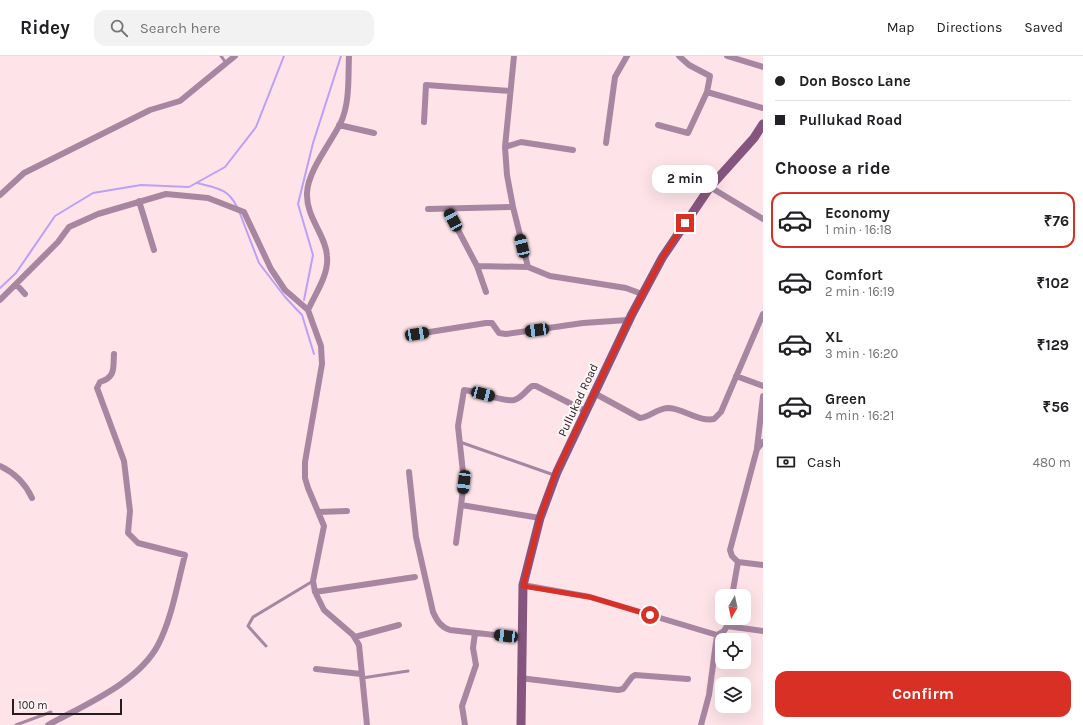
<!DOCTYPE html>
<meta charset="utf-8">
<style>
:root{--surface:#fff;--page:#f2f2f2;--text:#202124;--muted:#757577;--line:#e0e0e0;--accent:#d93025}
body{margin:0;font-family:Karla,sans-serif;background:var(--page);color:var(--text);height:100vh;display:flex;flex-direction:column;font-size:15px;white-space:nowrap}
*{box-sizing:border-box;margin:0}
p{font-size:13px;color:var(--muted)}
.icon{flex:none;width:22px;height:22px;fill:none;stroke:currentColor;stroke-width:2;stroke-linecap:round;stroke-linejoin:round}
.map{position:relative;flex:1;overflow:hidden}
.drawer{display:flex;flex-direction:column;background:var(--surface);width:320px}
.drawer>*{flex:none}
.guide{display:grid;align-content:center;height:88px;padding:0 12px;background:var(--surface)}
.needle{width:26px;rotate:189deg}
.buttons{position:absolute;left:715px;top:533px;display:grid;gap:8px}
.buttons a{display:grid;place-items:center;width:36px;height:36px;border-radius:8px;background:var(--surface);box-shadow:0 4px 16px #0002;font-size:20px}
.scale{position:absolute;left:12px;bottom:10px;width:110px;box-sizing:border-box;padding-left:4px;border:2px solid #271c1e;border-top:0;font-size:11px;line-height:14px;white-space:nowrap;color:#271c1e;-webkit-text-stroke:3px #fdf7f8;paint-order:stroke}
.end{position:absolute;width:18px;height:18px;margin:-9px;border:5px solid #d93025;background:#fff;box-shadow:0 0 0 2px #fff}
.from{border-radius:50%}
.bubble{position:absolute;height:28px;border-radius:12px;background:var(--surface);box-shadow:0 4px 16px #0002;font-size:13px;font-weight:700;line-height:28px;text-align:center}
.car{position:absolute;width:12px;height:24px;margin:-12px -6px;border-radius:5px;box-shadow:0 0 3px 1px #0007;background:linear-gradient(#222 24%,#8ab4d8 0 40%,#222 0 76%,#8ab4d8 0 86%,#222 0)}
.guide b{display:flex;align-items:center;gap:14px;height:38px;font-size:15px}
.guide b+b{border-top:1px solid var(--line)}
.guide i{width:10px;height:10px;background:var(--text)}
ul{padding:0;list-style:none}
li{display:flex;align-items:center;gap:12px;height:56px;margin:0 8px 6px;padding:0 4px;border:2px solid transparent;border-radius:12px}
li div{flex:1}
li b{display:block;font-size:15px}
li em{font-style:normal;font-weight:700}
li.selected{border-color:var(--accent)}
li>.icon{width:36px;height:36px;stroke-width:1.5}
h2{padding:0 12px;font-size:18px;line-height:48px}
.pay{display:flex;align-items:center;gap:10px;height:44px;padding:0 12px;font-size:15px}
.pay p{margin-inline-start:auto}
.action{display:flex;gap:8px;margin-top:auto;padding:8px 12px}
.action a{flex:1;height:46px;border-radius:12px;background:var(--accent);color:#fff;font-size:16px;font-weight:700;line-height:46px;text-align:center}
header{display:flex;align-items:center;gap:24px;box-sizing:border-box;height:56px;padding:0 20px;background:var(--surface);border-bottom:1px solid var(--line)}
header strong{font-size:19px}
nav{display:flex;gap:22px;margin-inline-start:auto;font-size:14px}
.search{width:280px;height:36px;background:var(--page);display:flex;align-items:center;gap:10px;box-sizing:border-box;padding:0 14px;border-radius:12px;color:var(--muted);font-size:15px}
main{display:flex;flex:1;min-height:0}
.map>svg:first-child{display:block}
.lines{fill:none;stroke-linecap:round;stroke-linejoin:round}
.stream{stroke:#bb9ff8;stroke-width:2}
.lane{stroke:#a886a2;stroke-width:3}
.street{stroke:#a886a2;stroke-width:6}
.secondary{stroke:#86557f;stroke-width:9}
.route{stroke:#d93025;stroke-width:5}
.labels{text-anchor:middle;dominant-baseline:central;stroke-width:4;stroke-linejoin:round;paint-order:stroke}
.street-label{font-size:12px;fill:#271c1e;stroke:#fdf7f8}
</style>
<header>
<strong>Ridey</strong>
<div class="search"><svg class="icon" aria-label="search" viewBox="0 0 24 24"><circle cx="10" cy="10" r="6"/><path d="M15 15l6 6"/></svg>Search here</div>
<nav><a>Map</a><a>Directions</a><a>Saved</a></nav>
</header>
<main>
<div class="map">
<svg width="763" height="669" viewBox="0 0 763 669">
<rect width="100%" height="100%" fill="#fee4e8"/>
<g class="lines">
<path class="stream" d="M197,127C216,132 228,132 237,151
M239,155L259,207L285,241L302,259L314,298
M0,232L16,217L55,160L93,137L141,129L189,131L225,111L256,71L284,0
M304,244L313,199L298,148L313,87L341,0"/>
<path class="lane" d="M221,0L226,7
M460,386L554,419
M266,590L248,570L253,561L313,525
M362,622L408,615
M16,669L51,656"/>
<path class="street" d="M514,0L505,91L507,119L513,151L528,211L550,220L626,232L642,238
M679,0L689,9L710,20L707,36L763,52
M727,0L763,11
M424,66L426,29L510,35
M339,69L374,77
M658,69L688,77L707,36
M606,87L615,21L627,0
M505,91L521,86L573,94
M710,131L763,163
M0,139L24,117L150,54L180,45L235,0
M139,145L154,194
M428,153L513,151
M447,153L477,210L486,236
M477,210L528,211
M16,228L25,238
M0,244L58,186L69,171L98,158L166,138L208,142L244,156L271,213L285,234L308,254L321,290L322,308L305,406V422L308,432L324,470L313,525L315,536L324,554L353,579L359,589L367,669
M308,254C315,238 329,219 327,200C326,179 306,162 307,137C308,114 331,87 341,66C350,46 348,22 349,0
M417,278L486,267H492L499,277L506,278L583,267L628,264
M736,320L763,330
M594,337L640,362C650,361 657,352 669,352C684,353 699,366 714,363L721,356L763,258
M757,392L763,340
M0,410C15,417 25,427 32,442
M409,416L416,481L433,556C437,565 441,571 450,574L522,582
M318,456L347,455
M540,462L461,449L464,426L458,370L464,334C478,335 501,346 514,344C522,342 526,334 532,330H536L585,355
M456,487L461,449
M738,506L732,500L730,494L757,393L763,386
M523,529L590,541L717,579L724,575L727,570
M315,536L415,521
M732,540L738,506L763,509
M728,562L727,570L763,575
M355,581L399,569
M316,613L361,618
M520,622L618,634L623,633L632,621L635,619L688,623
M48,669C84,649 138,627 158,589C172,562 177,529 185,499L138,487L128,477L130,455L124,405L97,332L100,326C116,321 113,312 114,298
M465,669L462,650L476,609L473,592L475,577
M701,669L709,639L717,579"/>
<path class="secondary" d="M521,669L523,529L540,462L557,416L632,258L662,202L710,131L754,82L763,68"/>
</g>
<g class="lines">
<path class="route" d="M650,559L590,541L523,530L540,462L556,416L632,258L662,202L685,167"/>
</g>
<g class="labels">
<g class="street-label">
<text transform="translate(578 344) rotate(-65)">Pullukad Road</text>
</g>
</g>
</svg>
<div class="buttons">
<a><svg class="needle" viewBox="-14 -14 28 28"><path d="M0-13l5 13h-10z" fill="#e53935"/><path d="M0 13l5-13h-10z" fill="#757577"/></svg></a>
<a><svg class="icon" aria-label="locate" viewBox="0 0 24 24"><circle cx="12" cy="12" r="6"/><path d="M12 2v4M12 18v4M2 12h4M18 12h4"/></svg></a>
<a><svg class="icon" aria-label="layers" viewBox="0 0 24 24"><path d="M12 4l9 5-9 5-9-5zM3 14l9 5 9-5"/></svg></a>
</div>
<div class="scale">100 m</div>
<i class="end from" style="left:650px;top:559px"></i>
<i class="end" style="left:685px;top:167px"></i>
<div class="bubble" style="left:652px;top:109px;width:66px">2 min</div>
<i class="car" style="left:453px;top:164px;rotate:332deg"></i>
<i class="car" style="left:522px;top:190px;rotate:347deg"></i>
<i class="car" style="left:537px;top:274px;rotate:262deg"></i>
<i class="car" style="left:417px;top:278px;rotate:81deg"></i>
<i class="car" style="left:483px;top:338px;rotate:105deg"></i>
<i class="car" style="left:464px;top:426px;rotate:187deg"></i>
<i class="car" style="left:506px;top:580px;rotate:277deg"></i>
</div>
<section class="drawer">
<div class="guide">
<b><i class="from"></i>Don Bosco Lane</b>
<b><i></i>Pullukad Road</b>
</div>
<h2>Choose a ride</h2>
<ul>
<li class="selected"><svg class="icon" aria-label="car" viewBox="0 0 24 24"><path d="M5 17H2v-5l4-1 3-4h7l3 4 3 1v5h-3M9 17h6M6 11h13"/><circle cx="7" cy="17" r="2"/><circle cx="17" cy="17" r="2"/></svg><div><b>Economy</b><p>1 min · 16:18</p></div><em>₹76</em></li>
<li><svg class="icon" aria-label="car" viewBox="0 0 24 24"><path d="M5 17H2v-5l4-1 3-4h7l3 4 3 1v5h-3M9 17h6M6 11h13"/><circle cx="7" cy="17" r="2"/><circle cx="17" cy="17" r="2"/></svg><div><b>Comfort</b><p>2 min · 16:19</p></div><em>₹102</em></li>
<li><svg class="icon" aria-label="car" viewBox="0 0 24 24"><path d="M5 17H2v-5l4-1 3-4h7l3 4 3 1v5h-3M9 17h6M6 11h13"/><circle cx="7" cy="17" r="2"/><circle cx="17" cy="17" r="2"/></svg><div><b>XL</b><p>3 min · 16:20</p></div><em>₹129</em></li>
<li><svg class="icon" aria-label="car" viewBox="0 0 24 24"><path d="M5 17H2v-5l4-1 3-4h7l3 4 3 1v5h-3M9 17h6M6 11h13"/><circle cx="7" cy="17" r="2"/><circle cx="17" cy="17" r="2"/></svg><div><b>Green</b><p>4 min · 16:21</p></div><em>₹56</em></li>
</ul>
<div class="pay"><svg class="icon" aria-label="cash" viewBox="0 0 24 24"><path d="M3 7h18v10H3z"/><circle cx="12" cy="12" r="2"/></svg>Cash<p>480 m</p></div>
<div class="action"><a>Confirm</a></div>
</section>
</main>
